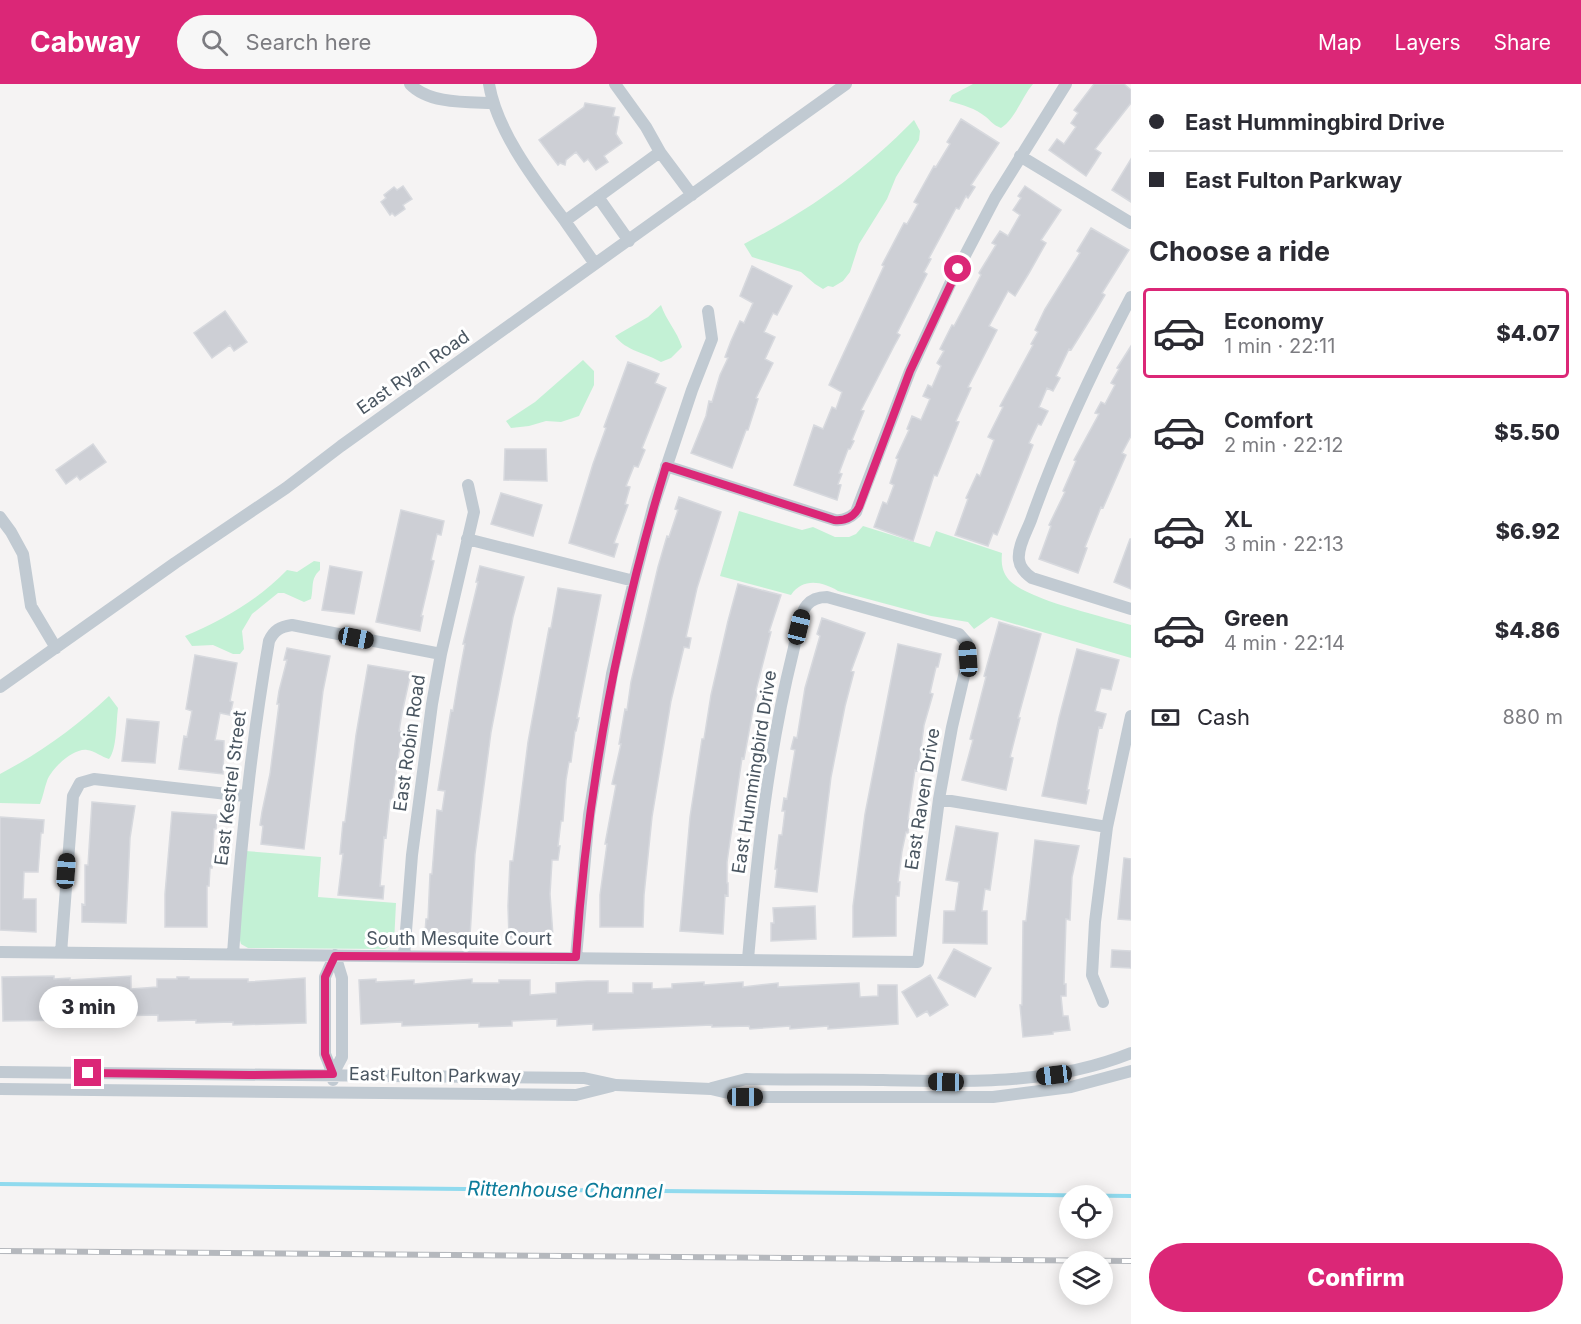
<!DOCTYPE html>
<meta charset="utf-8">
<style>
:root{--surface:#fff;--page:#f7f7f7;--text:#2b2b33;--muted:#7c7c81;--line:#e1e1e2;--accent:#db2777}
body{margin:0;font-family:Inter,sans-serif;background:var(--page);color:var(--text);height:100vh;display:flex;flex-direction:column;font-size:22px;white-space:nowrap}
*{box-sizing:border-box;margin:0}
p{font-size:20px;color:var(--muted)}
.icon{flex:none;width:33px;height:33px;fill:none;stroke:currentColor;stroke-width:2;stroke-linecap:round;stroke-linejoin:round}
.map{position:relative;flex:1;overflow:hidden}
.panel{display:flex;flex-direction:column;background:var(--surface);width:450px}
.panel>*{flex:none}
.top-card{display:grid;align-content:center;height:132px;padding:0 18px;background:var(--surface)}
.tools{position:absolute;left:1059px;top:1101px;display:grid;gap:12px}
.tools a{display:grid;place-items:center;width:54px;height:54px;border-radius:50%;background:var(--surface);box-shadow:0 3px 15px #0003;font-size:30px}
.end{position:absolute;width:27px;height:27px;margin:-14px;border:8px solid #db2777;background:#fff;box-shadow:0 0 0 3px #fff}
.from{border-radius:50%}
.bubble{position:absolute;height:42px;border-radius:21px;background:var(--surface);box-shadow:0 3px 15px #0003;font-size:20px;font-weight:800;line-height:42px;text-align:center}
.car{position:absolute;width:18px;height:36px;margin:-18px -9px;border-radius:8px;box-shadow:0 0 4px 2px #0007;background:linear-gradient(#222 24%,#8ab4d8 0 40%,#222 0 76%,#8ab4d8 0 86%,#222 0)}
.top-card b{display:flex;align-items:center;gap:21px;height:57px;font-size:22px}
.top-card b+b{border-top:2px solid var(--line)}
.top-card i{width:15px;height:15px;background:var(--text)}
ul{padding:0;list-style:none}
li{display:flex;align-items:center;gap:18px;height:90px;margin:0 12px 9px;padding:0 6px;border:3px solid transparent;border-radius:6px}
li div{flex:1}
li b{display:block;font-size:22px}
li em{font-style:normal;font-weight:800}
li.active{border-color:var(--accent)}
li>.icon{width:54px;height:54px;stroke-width:1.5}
h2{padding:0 18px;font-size:27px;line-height:72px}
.pay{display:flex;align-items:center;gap:15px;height:66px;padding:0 18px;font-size:22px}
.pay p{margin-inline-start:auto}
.button{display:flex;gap:12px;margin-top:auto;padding:12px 18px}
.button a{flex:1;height:69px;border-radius:36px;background:var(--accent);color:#fff;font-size:24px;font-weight:800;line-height:69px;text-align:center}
header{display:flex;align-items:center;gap:36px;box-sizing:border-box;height:84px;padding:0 30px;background:var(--accent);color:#fff}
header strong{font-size:28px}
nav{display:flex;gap:33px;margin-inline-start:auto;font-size:21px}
.search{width:420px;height:54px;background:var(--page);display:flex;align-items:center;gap:15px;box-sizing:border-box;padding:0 21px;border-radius:33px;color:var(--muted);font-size:22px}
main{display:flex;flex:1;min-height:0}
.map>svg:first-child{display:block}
.green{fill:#c3f1d5}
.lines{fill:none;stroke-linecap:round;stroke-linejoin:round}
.stream{stroke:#90daee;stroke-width:4}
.building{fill:#cdcfd5;stroke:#d7d9de;stroke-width:1.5}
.minor{stroke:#c1cad2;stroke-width:12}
.rail-casing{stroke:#b5b8bd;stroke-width:6}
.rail{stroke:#fff;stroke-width:4;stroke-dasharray:11;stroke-linecap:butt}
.route{stroke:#db2777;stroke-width:8}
.labels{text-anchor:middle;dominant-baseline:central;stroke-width:6;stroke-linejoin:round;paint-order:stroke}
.street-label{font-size:18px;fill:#4a5661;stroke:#fff}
.water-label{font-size:20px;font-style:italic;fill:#0c7c9b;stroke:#fff}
</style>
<header>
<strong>Cabway</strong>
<div class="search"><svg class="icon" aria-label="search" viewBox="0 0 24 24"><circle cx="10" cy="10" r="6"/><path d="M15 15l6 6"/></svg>Search here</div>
<nav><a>Map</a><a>Layers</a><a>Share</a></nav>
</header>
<main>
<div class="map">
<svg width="1131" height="1240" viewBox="0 0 1131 1240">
<rect width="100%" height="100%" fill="#f5f3f3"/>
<path class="green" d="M973,0H1033C1021,14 1016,34 1001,44C993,41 992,38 986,33C975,24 963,21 949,17L952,11Z
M914,36L920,47L919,56L896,93L887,115L859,160L850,188L843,197L833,203L828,202L823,205L815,200L801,188L752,173L744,160C810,126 862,89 914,36Z
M661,221C666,236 677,247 682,263L671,274L661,278C646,269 626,267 615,252L648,233Z
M583,276L594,287V301L579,332L561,338L546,337L529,342L511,344L506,337L535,318Z
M739,427L802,446L813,443L835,453H849L856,450L863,442L930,463L936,447L1002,469C1001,479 1002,488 1009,496C1028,516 1102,532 1131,541V574L991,533L974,545L968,538L931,532L838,507C821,497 803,494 791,511L720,492Z
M314,477L320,478V486C310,495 314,503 311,515L304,518L284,509H278L252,530L242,547L244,565L240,570H233L213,561L192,562L185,552C223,536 258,516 287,486L297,488Z
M109,612L118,624C116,639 117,665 109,675C102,673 95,667 87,666C73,664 51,685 47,697C44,705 43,713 40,720L0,719V690C40,669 76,643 109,612Z
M245,767L321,773L318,813L396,819L394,859L385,865L248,864L241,860L239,853Z"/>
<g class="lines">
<path class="stream" d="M0,1100L1131,1112"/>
</g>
<path class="building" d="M1094,0H1124L1131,6V19L1095,65L1101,69L1086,92L1049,66L1057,55L1064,60L1076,43L1071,39L1078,29L1074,26Z
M585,19L615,24L613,32L619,33L616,50L622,59L604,72L608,78L596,86L588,75L584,78L576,68L566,76L565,81L560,79L558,81L539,56L584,23Z
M961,35L999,59L971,101L975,103L968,114L966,112L959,125L956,124L929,174L931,175L924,188L927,190L897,249L900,251L894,262L861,326L864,327L852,356L854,357L850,365H848L839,389L842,390L838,400L841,401L837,416L794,401L814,341L823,345L832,323L836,325L842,308L829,301L884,182L882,181L904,139L907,140L918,120L914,118L934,82L936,83L950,60L947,58Z
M1131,75V118L1112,106Z
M403,102L412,115L403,121L405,125L395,132L392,129L390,131L381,118L386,114L384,111L394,103L397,106Z
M1025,102L1061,126L1041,156L1046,159L1029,189L1015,212L1008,207L989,242L997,246L968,303L971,304L956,337L959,338L937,392L934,391L913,457L874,443L883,418L887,420L894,401L890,399L898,375L896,374L909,346L907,345L912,332L921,336L930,315L923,312L928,301L932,303L941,282L937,279L944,267L940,265L952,241L954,242L981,191L979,189L996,161L992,159L1000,147L1008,152L1020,131L1013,126L1021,114L1018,112Z
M1091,144L1129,166L1102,209L1105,211L1096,226L1071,266L1069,265L1056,292L1060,294L1053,307L1047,304L1039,323L1048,327L1041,341L1038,340L1029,359L1033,361L997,451L993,449L988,462L955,451L968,415L966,414L977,390L980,392L994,356L988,353L1003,323L1000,322L1033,261L1031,260L1038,248L1035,246L1045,225L1080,169L1077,167Z
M752,182L792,202L777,231L773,229L764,248L775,253L765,275L773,279L756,314L758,315L748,346H746L732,384L691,369L706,332L709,317L712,318L720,291L728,274L725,273L731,257L740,237L744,239L753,219L740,212Z
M225,227L247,258L234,267L230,261L212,274L194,249Z
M1131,262V352L1122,369L1126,371L1103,424L1101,423L1085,463L1087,464L1078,489L1039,475L1051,442L1049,441L1065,408L1063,407L1076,377L1074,376L1099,330L1095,329L1101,318L1105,320L1115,301L1111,299L1119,285L1117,284Z
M628,278L659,290L655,299L666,304L642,364L645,366L638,383L634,382L626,402L630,403L625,420L628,421L614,459L618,460L614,473L569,459L593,380L606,344L604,343Z
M93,360L106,378L80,396L77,392L66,400L56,386Z
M505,365H546L547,397L504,396Z
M501,409L542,421L533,452L491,440Z
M679,413L721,428L697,504L686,553L691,554L689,564L684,563L671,617L652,733L644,811L643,843H600V811L607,760H605L616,701L612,700L621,660H619L625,625L627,626L631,598L658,483L667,452L669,453L678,426L675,425Z
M401,426L444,437L441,451L437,450L431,476L434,477L421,532H423L420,547L376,538Z
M1130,455H1131V505L1114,498Z
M330,482L362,488L354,530L322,526Z
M480,482L524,493L513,533L491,648L475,770L470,852L425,849L426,835H428L430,790H432L437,726L442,727L445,707L438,706L440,693L451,626L453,627L458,597L465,560H463L478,498H476Z
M738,500L781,511L769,548H771L756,606H758L754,620L744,675L742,674L727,778V799H728V812L725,811L723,850L680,847L690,733L702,655H704L711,611L728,537Z
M558,504L601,511L577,634H579L576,647H575L571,678H569L566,696L563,737H561L558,762H560L558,776H552L550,810L553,852L509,854L508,822L510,777H513L528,658L543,576L549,544H551Z
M822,534L865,549L851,587L854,588L845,622L831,693L817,808L775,803L777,785H775L779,751H782L785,727H782L784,714L787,715L795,666L791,665L794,653L797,654L805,604L820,552L817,550Z
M999,538L1041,550L1018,634H1020L1010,673L1013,674L1006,706L962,696L973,656L970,655L986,593L984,592Z
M898,560L941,570L938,583H936L930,609L933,610L924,641L918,687L915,686L908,735H909L908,749L906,748L902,767L898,798H900L899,812H896V852L853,853V822L865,730Z
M287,564L330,572L323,607L304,765L261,760L263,742L260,741L262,728L270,690L279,620H277L279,607L287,576H284Z
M1077,565L1119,576L1111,606L1101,604L1095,627L1106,630L1102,644L1099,643L1087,706H1089L1086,720L1042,712L1059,634Z
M195,571L237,579L230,617L233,618L230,631L220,629L215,656L224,657L223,690L179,685L184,652L187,653L192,627L186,625Z
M368,581L411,588L402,629L399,647L402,648L392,716H390L386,754L384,753L380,802H384L383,815L338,811L343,770H340L343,738H345L356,651Z
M127,635L159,638L155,679L122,677Z
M92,718L135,722L130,754L126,839L82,838V820L85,821V781H88Z
M172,728L217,731L216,745H214L212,784H210L209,802H207V843H165V810Z
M0,733L44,736L43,749H41L38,788H24L23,815H36V848L0,846Z
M956,742L998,749L990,806L985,805L982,827H987V860L943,859L944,827H955L959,798L946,796Z
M1035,756L1079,762L1072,793L1070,836L1066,835L1064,900H1066V912H1061L1063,932H1068L1070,946L1053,948V950L1023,953L1020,921H1022L1023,837H1026Z
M1124,774L1131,775V836L1118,835Z
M815,822L816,855L771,857V839H774L773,824Z
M954,865L991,884L975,913L938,894Z
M1112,866L1131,867V884L1111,883Z
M930,891L948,921L930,932L927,927L917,933L902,908Z
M54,892V895L70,894V896L131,892V905L157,903V895H177V893H189V895H248V898L305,894L306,939L233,941V938L196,939V936L158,937V931L112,932V937L81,938L80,936L3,937L2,893Z
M376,895V898L414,896V900L472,895V899H499V896H530V911L556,909V899L587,897H608V909H633V899H652V905L672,904V900L704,898V901L743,898V903L778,899V903L859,899L860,913L878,912V901H897L898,940L828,945V942L790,945V942L750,945L749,942L712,943V941L593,946V940L557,942V935L512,937V942L479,943V939L402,942V938L361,940L359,896Z"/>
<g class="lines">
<path class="minor" d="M410,0C429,20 467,18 492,19
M489,0C497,48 536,98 565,137L660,68L692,111
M615,0L646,43L660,68
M1020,72L1131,139
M598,113L629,157
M565,137L595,180
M1131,213C1093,285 1058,359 1031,436C1027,447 1017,463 1019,476C1020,484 1025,489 1032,494L1131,525
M666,382L835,436C844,437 850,434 856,428L910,287L950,200L995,114L1066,0
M0,433L11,448L23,470L31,522L56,564
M467,455L634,497
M0,603L175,479L286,404L341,362L846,0
M939,715L1107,743
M0,868L918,878L939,715L952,643L968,575L967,559L959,550L827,513C820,513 812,515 807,521C799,530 796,556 793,568C768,669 757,772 748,875
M61,869L73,712L80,699L94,695L245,712
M233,870C240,765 251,661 269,557C274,546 280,543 292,541L441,570
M404,872L412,771L432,620L441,570L474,428L468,401
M576,873L589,731L612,590L634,497L654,420L692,306L712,255L708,227
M1103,918L1092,891L1095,838L1107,743L1131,632
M0,988L584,994L616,1001L711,1005L745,1013H993L1071,1003L1131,987
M333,990L325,970V893L335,871
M333,996V990L342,973V894L335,871
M712,1004L746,995C792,996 837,995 883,996C967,998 1052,1001 1131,969
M0,1005L576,1011L612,1002"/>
<g class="rail-casing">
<path id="rail" d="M0,1167L1131,1177"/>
</g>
<use href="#rail" class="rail"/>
</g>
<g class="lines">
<path class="route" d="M88,989L249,991L333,990L325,970V893L335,872L576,873C587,706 617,543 666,382L834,436C845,437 854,433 859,423L910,287L958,185"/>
</g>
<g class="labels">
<g class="street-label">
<text transform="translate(413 288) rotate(-35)">East Ryan Road</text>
<text transform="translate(409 659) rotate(-82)">East Robin Road</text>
<text transform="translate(754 688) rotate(-81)">East Hummingbird Drive</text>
<text transform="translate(230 704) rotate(-83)">East Kestrel Street</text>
<text transform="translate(922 715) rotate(-81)">East Raven Drive</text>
<text x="459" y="854">South Mesquite Court</text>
<text transform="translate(435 991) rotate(1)">East Fulton Parkway</text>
</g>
<g class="water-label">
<text transform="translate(565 1106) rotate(1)">Rittenhouse Channel</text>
</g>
</g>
</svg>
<div class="tools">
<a><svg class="icon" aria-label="locate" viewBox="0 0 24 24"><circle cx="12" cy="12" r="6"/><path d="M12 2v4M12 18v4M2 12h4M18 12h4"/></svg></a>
<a><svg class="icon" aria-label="layers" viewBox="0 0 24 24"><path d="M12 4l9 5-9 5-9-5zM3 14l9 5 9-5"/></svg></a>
</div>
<i class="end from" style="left:958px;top:185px"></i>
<i class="end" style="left:88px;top:989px"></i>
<div class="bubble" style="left:39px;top:902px;width:99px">3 min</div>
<i class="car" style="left:799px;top:543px;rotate:14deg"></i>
<i class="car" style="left:356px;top:554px;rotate:101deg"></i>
<i class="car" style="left:968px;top:575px;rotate:356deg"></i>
<i class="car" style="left:66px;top:787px;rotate:4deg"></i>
<i class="car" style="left:1054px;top:991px;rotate:263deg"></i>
<i class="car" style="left:946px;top:998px;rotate:271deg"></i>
<i class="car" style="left:745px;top:1013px;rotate:90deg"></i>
</div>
<section class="panel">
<div class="top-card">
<b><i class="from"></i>East Hummingbird Drive</b>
<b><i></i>East Fulton Parkway</b>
</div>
<h2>Choose a ride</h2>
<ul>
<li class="active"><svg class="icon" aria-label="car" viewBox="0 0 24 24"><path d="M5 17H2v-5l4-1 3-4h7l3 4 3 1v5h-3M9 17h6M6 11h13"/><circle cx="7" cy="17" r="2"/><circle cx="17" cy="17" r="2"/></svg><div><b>Economy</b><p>1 min · 22:11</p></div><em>$4.07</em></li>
<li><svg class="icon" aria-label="car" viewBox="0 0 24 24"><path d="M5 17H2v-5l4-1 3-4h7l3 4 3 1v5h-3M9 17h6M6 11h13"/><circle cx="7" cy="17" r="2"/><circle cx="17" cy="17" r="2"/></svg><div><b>Comfort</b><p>2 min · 22:12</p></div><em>$5.50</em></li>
<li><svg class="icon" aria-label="car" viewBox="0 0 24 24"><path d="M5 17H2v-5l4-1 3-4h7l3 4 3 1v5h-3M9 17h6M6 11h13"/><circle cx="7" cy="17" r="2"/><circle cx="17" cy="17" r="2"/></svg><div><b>XL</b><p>3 min · 22:13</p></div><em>$6.92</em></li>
<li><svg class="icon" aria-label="car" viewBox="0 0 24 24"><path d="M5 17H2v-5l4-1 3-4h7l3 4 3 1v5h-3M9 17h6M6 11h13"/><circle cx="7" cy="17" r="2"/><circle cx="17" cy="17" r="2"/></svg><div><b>Green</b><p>4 min · 22:14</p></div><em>$4.86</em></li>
</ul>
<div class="pay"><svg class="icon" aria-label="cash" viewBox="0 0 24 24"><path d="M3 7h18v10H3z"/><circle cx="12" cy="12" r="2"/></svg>Cash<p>880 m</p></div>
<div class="button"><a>Confirm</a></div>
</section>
</main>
